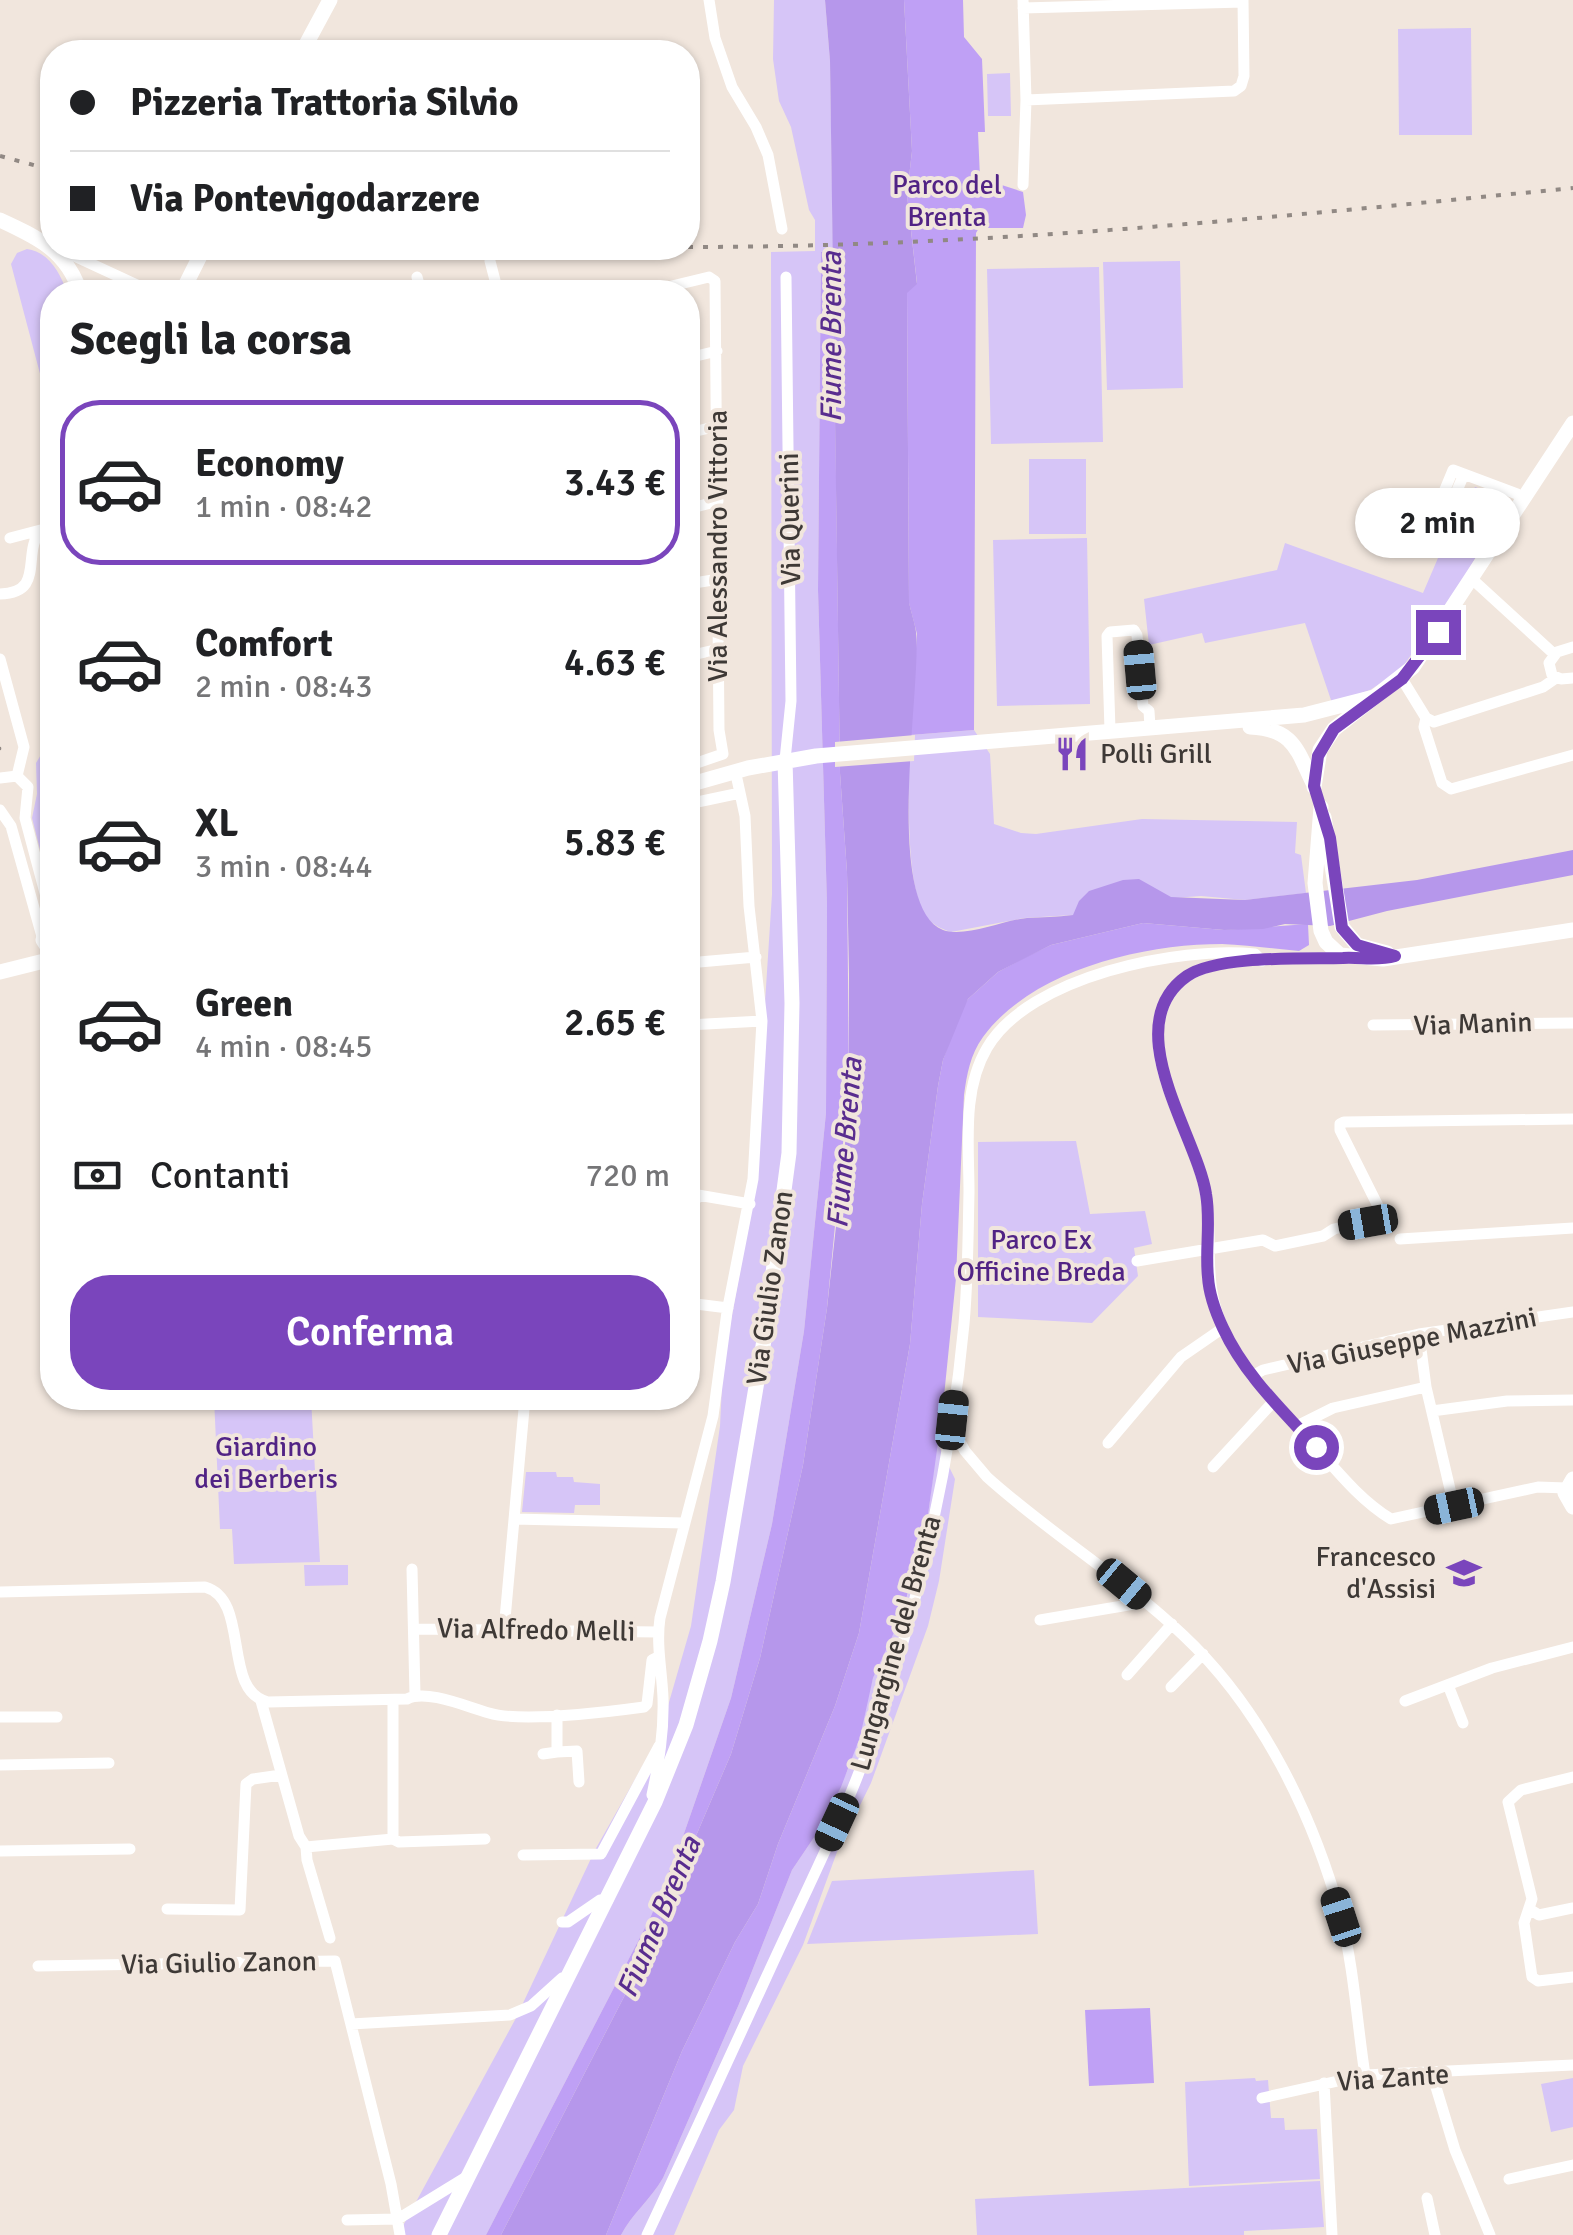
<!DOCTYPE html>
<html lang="it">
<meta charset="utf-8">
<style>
:root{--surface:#fff;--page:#f6f6f6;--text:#202124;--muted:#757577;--line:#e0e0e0;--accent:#7a45bc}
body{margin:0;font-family:Signika,sans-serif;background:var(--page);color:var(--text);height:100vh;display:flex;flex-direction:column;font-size:38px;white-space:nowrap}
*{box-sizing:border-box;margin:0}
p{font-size:32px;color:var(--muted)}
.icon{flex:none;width:55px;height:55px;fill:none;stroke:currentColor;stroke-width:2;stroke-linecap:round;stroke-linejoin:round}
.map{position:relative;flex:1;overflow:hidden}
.sheet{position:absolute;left:40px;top:280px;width:660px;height:1130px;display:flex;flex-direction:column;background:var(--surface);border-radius:40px;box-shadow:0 2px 8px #0004}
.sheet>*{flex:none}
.top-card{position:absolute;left:40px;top:40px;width:660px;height:220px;border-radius:40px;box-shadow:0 2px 8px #0004;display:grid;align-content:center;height:220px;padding:0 30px;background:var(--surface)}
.end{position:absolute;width:45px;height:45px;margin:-22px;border:12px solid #7a45bc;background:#fff;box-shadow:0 0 0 5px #fff}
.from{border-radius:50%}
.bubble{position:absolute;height:70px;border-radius:35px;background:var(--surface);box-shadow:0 2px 8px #0004;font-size:32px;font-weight:600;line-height:70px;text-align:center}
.car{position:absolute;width:30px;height:60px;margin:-30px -15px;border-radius:12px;box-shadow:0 0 8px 2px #0007;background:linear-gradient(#222 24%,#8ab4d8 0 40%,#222 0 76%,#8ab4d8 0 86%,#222 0)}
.top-card b{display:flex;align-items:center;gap:35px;height:95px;font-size:38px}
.top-card b+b{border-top:2px solid var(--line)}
.top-card i{width:25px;height:25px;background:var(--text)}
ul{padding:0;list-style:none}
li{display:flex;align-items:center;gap:30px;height:165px;margin:0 20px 15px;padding:0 10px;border:5px solid transparent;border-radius:40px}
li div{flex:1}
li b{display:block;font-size:38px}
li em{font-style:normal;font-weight:600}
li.current{border-color:var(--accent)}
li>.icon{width:90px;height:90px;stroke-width:1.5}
h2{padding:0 30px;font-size:45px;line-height:120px}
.pay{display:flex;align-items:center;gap:25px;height:110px;padding:0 30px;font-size:38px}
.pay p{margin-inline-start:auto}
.action{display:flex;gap:20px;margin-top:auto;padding:20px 30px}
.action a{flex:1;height:115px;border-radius:40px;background:var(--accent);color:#fff;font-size:40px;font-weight:600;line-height:115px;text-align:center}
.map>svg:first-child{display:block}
.green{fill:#d6c5f7}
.forest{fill:#bfa0f5}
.water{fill:#b697eb}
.pier{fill:#f1e6dd}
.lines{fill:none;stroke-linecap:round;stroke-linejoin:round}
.street{stroke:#fff;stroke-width:11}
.secondary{stroke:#fff;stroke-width:15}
.tram{stroke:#918984;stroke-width:2.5}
.rail{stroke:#918984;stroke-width:4;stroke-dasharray:5 10;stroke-linecap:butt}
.route{stroke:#7a45bc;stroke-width:12}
.labels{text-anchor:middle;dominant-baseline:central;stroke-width:8;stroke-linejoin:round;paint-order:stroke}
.park-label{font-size:28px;fill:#512385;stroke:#f1e6dd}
.street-label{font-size:28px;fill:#3e3936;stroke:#f1e6dd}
.poi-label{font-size:28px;fill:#3e3936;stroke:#f1e6dd;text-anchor:start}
.water-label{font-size:30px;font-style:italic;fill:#592d8f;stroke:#f1e6dd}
</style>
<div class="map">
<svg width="1573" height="2235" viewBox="0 0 1573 2235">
<rect width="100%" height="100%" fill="#f1e6dd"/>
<path class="green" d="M774,0H825L830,61L833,252L821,253L818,590L827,905L826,1113L804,1331L772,1524L731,1698L680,1845L651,1916L486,2235H398L516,2018L595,1850L659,1737L691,1626L720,1426L723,1365L752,1205L772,894L771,252L815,251V220L809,210L791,127L779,101L773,59Z
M1471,28L1472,135H1399L1398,29Z
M1010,73L1011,116H988L987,74Z
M27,249C49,252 60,273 67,292H52V419L11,264L17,253Z
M1180,261L1183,388L1107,390L1103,262Z
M1099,267L1103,442L991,444L987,269Z
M1029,459H1086V534H1029Z
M1475,487L1503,497L1506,506L1463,579L1400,671L1370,690L1332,703L1305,623L1205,643L1202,633L1149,645L1144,599L1277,570L1285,543L1423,593L1444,544L1447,545L1452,538Z
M1087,538L1090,704L997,706L993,540Z
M974,730L990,754L994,824L1021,833L1036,834L1142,819L1297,822L1295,853L1301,855L1306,893L1245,900L1201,896L1130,901L1073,915L1024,918L951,932C941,929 931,924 925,915C904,883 909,775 910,735Z
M52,746V897L32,818L37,794L36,763L42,753Z
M1076,1141L1090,1214L1145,1211L1152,1244L1134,1248L1138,1276L1092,1323L978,1317V1142Z
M214,1398H311L320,1562L234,1564L232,1529H220Z
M937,1442L955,1479L939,1581L928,1626L871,1783L837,1852L803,1945L743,2066L734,2110L719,2130L674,2235H621C632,2214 650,2200 663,2178L739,2004L792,1870L819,1830L849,1767L873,1678L907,1597L928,1515Z
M526,1472H556L557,1477H573L574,1482L600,1484V1505H575L574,1513L522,1512Z
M304,1565H348V1585L305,1586Z
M1034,1870L1038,1934L807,1944L832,1881Z
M1255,2078L1256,2081L1268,2080L1271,2118H1284L1285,2130L1317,2129L1320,2179L1189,2186L1185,2082Z
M1573,2078V2127L1551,2132L1541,2084Z
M1320,2181L1324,2227L1244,2231V2235H977L975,2199Z"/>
<path class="forest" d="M904,0H963L964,37L982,59L985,132H978L980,178L1023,192L1026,215L1023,228H979L976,233L974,730L910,735L917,634L909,603L907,292L917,283L907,195L912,151Z
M821,252H833L840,773L847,872L849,1082L827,1308L803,1465L760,1658L731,1754L642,1962L501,2235H486L651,1916L680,1845L731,1698L772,1524L804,1331L826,1113L827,905L818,590Z
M1143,923L1224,930L1308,924L1309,945L1299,951C1274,949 1248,945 1222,944C1143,944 1032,970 983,1037C970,1055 967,1074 964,1095L956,1278L943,1406L928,1515L902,1615L873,1678L860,1737L841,1787L819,1830L792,1870L739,2004L663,2178C650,2200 632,2214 621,2235H606L682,2051L735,1942L758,1904L778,1844L835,1706L859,1633L910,1344L922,1204L938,1086L943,1060L960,1012L968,999L998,972L1024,958L1051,945Z
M1150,2008L1154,2083L1089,2086L1085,2010Z"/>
<path class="water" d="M825,0H904L912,151L907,195L917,284L907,293L909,602C911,612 915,623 916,632C922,687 882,905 943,930C965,938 1004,920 1027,918C1042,917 1057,917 1073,915L1079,901L1089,891L1123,880L1139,879L1171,897L1245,900L1417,880L1573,850V875L1387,911L1330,926L1285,924L1263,929L1224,930L1143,923L1051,945L998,972L968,999L943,1060L938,1086L922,1204L910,1344L859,1633L835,1706L778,1844L758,1904L735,1942L682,2051L606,2235H501L642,1962L731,1754L760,1658L803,1465L827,1308L846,1135L849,1082V974L847,872L840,773L830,61Z"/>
<path class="pier" d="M915,735L914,761L835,767V742Z"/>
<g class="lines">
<path class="street" d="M709,0L715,38L732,87L756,127L768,155L782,229
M1023,0L1026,100L1023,185
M1023,8L1243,2
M1026,100L1234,91L1241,86L1244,76L1243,0
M58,252L70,254L152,292
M490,261L498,292
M417,277L421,292
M647,292L709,277L715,281L719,730L723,754
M688,358L717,351
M688,433L718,426
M1464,474L1439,533L1429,528L1453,470L1517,494L1524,499
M688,509L718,501
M10,538L52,527
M1472,579L1554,654
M688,584L719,579
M0,594C46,593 21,553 41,530
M1573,647L1557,652L1549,663L1552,675L1561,679L1573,678
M688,656L719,649
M0,659L24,747L17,776
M1402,679L1426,718L1434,722L1543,687L1556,678
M1426,718L1424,727L1442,783L1451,789L1573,755
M1110,730L1107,636L1110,632L1134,630L1137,635L1143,706L1149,711L1150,727
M785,760L791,701L786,277
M688,766L723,754
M0,778L17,776L28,787L25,818L52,919
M688,804L740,793
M0,810L11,826L43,940
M1347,957C1301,961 1211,950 1178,984C1124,1040 1195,1132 1205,1191C1215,1243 1200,1281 1225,1332C1247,1376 1282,1409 1314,1445C1337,1471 1361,1501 1391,1519L1538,1487L1566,1488
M688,963L756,957
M688,1025L762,1021
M1373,1025L1573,1023
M688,1201H695L698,1195L750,1204
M1400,1239L1573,1228
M1137,1261L1263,1240L1275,1246L1323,1236L1334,1229L1377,1219L1380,1210L1340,1130V1124L1344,1122L1573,1119
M688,1303L728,1308
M1419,1334L1426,1387L1454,1506
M1252,1376L1263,1370L1419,1334L1573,1312
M1432,1411L1507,1401L1573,1400
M1297,1426L1333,1408L1426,1387
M953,1429L965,1451L987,1477C1049,1533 1122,1577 1183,1635C1261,1708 1313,1814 1341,1917C1354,1969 1357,2023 1365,2075
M1108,1443L1181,1357L1223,1328
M1213,1467L1274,1401
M514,1519L683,1523
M412,1569L415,1695
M0,1592L205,1587C251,1600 221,1691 268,1702L407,1699C427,1689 467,1707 489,1713C522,1723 607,1712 644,1707L647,1704L652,1660L658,1657
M1040,1620L1146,1602
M414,1629L658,1632
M504,1630L525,1398
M1127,1675L1172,1624
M1448,1685L1463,1723
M1171,1687L1203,1654
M261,1701L299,1836L306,1847L307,1860L330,1938
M1405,1701L1492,1668L1573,1647
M0,1717H57
M557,1752L577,1751L579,1782
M543,1754L557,1752V1715
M0,1765L109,1763
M1573,1777L1521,1790L1508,1802L1532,1899L1524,1923L1532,1977L1538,1981L1573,1977
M652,1795C659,1762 664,1732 663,1698C662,1671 656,1645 660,1618L713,1416L727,1312L753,1179L762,1021L749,906L745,816L737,779
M393,1839L399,1842L485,1839
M306,1847L393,1839V1700
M0,1851L130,1849
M523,1855L601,1854L659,1746
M167,1909L240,1910L246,1784L253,1779L281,1775
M1529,1909L1539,1915L1573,1908
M562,1922H568L600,1900H608
M38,1966L335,1961L391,2184L400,2235
M351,2024L510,2015L531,2006L562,1978H568
M1432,2074L1455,2150L1490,2235
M1324,2083L1332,2235
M1262,2098L1365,2075L1573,2065
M1509,2179L1573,2165
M1427,2198L1435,2235
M347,2220L398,2219L468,2176
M647,2235C689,2146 730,2056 771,1967C798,1908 827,1850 852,1790C884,1712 909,1628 928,1545C945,1472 957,1399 964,1324C968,1280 968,1236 969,1192C969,1145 962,1090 987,1048C1029,976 1179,946 1255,954L1262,961"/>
<path class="secondary" d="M302,52L330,0
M0,220C37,237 67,251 80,292
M182,292L204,248
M1250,727C1295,729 1297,751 1314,785
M688,785L748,768L816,756L1304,715L1374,697
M1314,787L1320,750L1334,729L1413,667L1573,423
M1321,807L1315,883L1321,931L1326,942L1340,955L1383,959L1573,930
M1324,817L1342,927L1357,945L1387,953
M52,926L45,933L43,940L52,954
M0,972L52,959
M1573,1479L1565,1493L1573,1507
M439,2235L655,1802L686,1725L710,1641L723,1582L764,1340L789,1153L792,1003L785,760"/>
<path class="tram" d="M0,748V749"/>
<path class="rail" d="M0,156L52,170
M688,247C985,247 1278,217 1573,188"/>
</g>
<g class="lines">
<path class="route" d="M1316,1447C1282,1410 1244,1374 1223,1328C1216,1313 1209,1294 1208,1277C1205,1250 1211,1222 1206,1194C1197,1135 1116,1026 1187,976C1218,955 1304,959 1343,958C1361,957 1377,961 1395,956L1357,945L1342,928L1330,838L1314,786L1318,756L1334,729L1402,679L1438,632"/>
</g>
<defs>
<g id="restaurant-bare" transform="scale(2.7)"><path d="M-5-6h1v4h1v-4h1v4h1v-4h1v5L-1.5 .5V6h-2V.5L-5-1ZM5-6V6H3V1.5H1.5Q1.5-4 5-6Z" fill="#7a45bc" stroke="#f1e6dd" stroke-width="2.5" paint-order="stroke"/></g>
<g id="school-bare" transform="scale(2.7)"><path d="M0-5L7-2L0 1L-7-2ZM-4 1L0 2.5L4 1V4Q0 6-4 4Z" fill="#7a45bc" stroke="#f1e6dd" stroke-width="2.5" paint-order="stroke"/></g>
</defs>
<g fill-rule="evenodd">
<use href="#restaurant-bare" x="1072" y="754"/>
<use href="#school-bare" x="1464" y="1573"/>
</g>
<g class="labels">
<g class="park-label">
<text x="947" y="185">Parco del<tspan x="947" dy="32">Brenta</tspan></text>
<text x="1041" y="1240">Parco Ex<tspan x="1041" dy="32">Officine Breda</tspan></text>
<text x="266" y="1447">Giardino<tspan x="266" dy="32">dei Berberis</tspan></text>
</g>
<g class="street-label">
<text transform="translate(790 519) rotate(-91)">Via Querini</text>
<text transform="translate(718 546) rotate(-90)">Via Alessandro Vittoria</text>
<text transform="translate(1473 1024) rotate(-2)">Via Manin</text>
<text transform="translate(770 1288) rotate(-82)">Via Giulio Zanon</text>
<text transform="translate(1412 1341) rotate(-11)">Via Giuseppe Mazzini</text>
<text transform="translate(536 1630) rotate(1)">Via Alfredo Melli</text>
<text transform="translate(896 1643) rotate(-74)">Lungargine del Brenta</text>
<text transform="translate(219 1963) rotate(-1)">Via Giulio Zanon</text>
<text transform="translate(1393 2078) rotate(-4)">Via Zante</text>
</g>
<g class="poi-label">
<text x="1100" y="754">Polli Grill</text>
<text x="1436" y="1557" text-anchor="end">Francesco<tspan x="1436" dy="32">d'Assisi</tspan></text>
</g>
<g class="water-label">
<text transform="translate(831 337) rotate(-90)">Fiume Brenta</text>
<text transform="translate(845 1143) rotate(-85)">Fiume Brenta</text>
<text transform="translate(659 1917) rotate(-67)">Fiume Brenta</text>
</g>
</g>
</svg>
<i class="end from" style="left:1316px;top:1447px"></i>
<i class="end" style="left:1438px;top:632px"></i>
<div class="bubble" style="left:1355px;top:488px;width:165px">2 min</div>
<i class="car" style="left:1140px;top:670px;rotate:355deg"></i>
<i class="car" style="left:1368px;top:1222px;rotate:260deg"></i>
<i class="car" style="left:952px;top:1420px;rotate:6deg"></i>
<i class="car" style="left:1454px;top:1506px;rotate:258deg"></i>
<i class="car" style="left:1124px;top:1584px;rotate:130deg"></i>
<i class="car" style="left:837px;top:1822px;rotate:205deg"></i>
<i class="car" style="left:1341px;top:1917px;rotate:342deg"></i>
<div class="top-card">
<b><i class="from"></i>Pizzeria Trattoria Silvio</b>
<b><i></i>Via Pontevigodarzere</b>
</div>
<section class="sheet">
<h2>Scegli la corsa</h2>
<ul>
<li class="current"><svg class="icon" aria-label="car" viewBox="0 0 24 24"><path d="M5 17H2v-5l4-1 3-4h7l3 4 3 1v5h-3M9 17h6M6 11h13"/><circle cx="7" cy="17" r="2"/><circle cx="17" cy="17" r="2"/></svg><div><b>Economy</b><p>1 min · 08:42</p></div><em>3.43 €</em></li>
<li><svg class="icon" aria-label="car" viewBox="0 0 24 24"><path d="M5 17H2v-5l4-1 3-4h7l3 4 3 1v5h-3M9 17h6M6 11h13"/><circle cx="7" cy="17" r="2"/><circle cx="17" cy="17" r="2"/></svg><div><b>Comfort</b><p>2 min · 08:43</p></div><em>4.63 €</em></li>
<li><svg class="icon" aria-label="car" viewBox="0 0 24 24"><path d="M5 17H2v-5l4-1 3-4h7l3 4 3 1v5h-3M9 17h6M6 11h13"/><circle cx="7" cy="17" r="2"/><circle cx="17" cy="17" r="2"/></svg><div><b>XL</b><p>3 min · 08:44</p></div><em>5.83 €</em></li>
<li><svg class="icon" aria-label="car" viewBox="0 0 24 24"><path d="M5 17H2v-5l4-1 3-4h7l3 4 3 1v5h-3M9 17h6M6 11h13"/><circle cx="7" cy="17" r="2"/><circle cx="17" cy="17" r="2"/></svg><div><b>Green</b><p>4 min · 08:45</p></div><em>2.65 €</em></li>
</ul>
<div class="pay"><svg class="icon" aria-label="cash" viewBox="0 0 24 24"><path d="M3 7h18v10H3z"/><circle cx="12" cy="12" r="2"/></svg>Contanti<p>720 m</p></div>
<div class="action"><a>Conferma</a></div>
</section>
</div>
